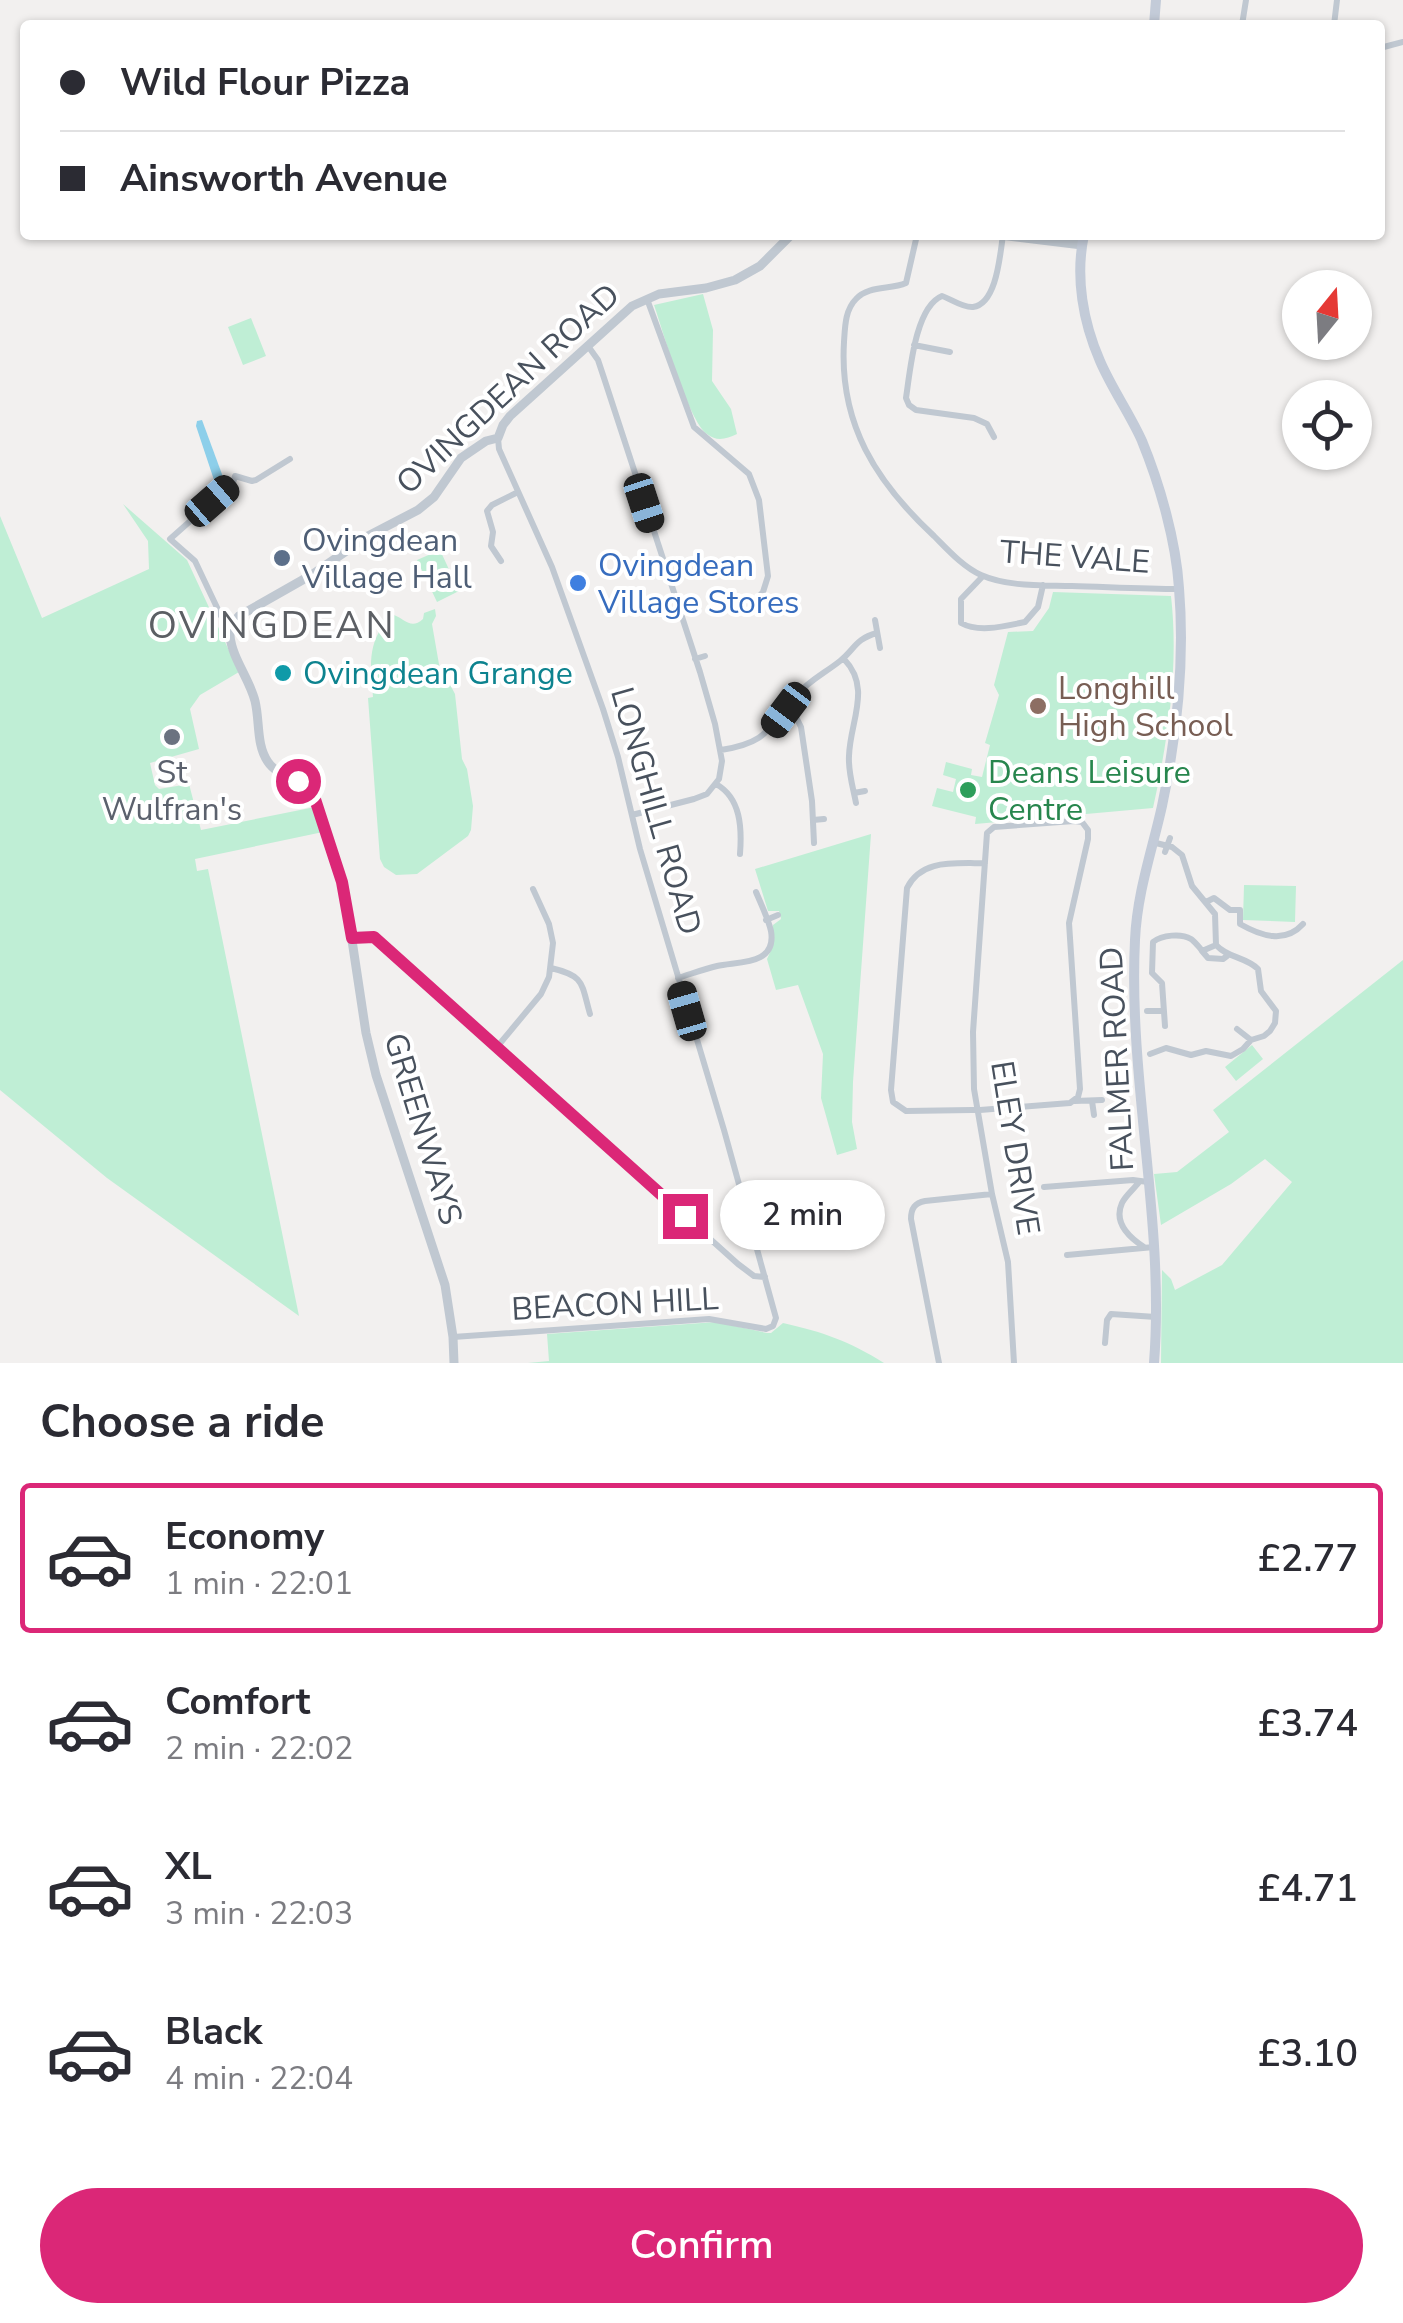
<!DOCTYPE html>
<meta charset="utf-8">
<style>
:root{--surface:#fff;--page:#f7f7f7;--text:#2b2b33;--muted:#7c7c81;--line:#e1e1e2;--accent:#db2777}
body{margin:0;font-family:"Nunito Sans",sans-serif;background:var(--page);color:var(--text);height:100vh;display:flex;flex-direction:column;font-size:38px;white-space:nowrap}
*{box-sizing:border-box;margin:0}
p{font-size:32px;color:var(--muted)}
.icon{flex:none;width:55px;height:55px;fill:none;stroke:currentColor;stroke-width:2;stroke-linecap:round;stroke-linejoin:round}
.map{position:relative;height:1363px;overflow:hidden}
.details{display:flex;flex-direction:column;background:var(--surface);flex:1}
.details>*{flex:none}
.hud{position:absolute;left:20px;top:20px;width:1365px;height:220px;border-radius:10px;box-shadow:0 2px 8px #0004;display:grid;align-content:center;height:220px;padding:0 40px;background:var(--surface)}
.needle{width:65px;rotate:18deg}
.controls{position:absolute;left:1282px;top:270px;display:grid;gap:20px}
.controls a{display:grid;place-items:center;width:90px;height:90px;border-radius:50%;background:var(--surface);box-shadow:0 2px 8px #0004;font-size:50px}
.end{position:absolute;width:45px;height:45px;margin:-22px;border:12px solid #db2777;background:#fff;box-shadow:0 0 0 5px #fff}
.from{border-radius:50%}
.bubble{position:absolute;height:70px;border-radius:35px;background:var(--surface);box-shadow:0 2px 8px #0004;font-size:32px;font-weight:600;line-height:70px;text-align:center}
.car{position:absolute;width:30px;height:60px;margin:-30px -15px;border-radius:12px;box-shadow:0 0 8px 2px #0007;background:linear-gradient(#222 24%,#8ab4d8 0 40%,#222 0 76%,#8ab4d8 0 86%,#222 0)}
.hud b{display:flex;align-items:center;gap:35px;height:95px;font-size:38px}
.hud b+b{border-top:2px solid var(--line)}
.hud i{width:25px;height:25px;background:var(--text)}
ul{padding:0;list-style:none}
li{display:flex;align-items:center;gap:30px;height:150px;margin:0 20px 15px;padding:0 20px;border:5px solid transparent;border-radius:10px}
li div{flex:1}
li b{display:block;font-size:38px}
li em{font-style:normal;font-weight:600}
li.current{border-color:var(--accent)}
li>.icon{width:90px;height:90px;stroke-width:1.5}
h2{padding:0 40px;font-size:45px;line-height:120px}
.button{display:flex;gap:20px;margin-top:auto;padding:20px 40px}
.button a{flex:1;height:115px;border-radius:60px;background:var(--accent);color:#fff;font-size:40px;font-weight:600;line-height:115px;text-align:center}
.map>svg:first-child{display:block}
.green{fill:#bfeed5}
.water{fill:#8dcfea}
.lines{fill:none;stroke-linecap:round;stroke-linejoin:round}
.minor{stroke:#c0c8d1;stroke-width:6}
.tertiary{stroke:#c0c8d1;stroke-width:9}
.secondary{stroke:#c3cbd8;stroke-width:10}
.route{stroke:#db2777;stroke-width:12}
.service-dot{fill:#5c6f8a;stroke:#fff;stroke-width:4}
.shop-dot{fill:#3f7fe0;stroke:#fff;stroke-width:4}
.culture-dot{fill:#0f9aa8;stroke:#fff;stroke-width:4}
.education-dot{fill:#8d6e63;stroke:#fff;stroke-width:4}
.worship-dot{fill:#6b7280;stroke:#fff;stroke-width:4}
.leisure-dot{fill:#2e9e5b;stroke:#fff;stroke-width:4}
.labels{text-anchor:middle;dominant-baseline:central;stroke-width:8;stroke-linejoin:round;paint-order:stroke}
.street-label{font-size:32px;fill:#48515d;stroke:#fff}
.service-label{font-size:32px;fill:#4e5e75;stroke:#fff;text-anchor:start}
.shop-label{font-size:32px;fill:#366cbe;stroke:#fff;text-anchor:start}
.culture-label{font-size:32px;fill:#0d838f;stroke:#fff;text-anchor:start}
.education-label{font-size:32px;fill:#785e54;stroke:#fff;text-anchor:start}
.worship-label{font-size:32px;fill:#5b616d;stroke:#fff}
.leisure-label{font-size:32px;fill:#27864d;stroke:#fff;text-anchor:start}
.quarter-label{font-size:38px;letter-spacing:2.5px;fill:#5c5f64;stroke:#fff}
</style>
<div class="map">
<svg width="1403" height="1363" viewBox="0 0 1403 1363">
<rect width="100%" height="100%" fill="#f2f0ef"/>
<path class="green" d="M703,294L713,330L712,381L731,409L737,434C726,439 717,442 707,434C688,420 663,331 654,305Z
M251,318L266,356L243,365L228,327Z
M123,504L187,560L239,672L200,695L190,709L199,749L150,763L155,785L159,789L189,784L201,830L315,807L323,832L195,859L197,871L208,869L299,1316L107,1178L0,1090V516L42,618L149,569L148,541Z
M440,550L459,591L437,602L417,560Z
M1053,592L1171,596C1179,666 1168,740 1153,808L975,824L976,817L932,806L937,788L953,792L956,779L943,775L946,762L972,769L971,775L982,777L990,745L985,743L999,695L994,685L1008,632L1033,631L1049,608Z
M435,609L436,616L432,624L440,670L432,673L434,679L446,677L455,694L462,759L467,769L473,806L471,830L468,836L417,874L396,875L384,867L380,859L368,698L373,697C371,672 367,649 382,627L378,624L387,617L394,615C405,619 411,630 423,619L424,613Z
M871,834L853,1082L852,1122L857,1149L837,1155L821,1098L823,1054L798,985L776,990L767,959L773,946V925L781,919L779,911H768L755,869Z
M1244,885L1296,886L1295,922L1243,920Z
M1403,960V1363H1161L1162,1270L1171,1279L1175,1290L1222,1265L1292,1182L1265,1159L1231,1184L1161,1225L1154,1174L1177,1172L1229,1132L1213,1110Z
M1252,1045L1263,1059L1236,1081L1225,1067Z
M716,1322L767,1333H771L783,1323C823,1332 849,1341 884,1363H528L549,1361L547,1334Z"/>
<path class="water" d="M202,420L223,477L220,481L214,480L196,426L197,421Z"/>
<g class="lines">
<path class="minor" d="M1242,25L1246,0
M1334,25L1337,0
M1380,48L1403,42
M917,235L906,283C890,290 869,285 856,299C845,310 845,327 844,342C839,424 876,482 934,536C947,549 963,567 981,575C1008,587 1043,585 1072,586C1108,587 1144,589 1179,589
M647,299L694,427L749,474L759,500L768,576L763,592L752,604
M914,345L950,352
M588,346L598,360L604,378L700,672L715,724L722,761L719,779L707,794L694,799L632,815
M994,437L987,424L974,418L916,410L909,405L906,398C910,372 915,307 942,296C951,299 963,308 973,307C997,304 1000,254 1003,235
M501,561L491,546L493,532L487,511L492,505L518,492
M983,576L961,599V623C979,633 1005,626 1025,622L1038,607L1043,585
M875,620L880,648
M232,625L221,616L195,561L170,539L233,483L235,476L252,481L256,480L290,459
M695,659L705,656
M844,659C872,688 850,721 849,756C848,772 853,787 856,803
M785,710L797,719L801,727L812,801L814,843
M721,750C770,742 767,728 796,696C808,681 825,673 840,661C855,649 855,639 877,633
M716,784C741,798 742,828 740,854
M854,793L865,791
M813,820L824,819
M1152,842L1172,847L1182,855L1192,886L1215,914L1216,945L1202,951C1201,949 1194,941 1191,939C1181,933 1162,935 1153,942L1152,973L1162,983L1165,1026
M1165,852L1170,838
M985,863C956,864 922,858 907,888L891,1090L893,1102L906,1111L972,1110H980L1070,1103L1078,1097L1080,1089L1069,923L1088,839V830L1082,822L1074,821L994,827L987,833L973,1032L974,1089L992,1194L1008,1262L1014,1363
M1206,902L1214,898L1230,910H1240V924C1261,936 1285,944 1303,924
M766,920L778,915
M352,939L374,937L738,1264L754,1276L765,1277
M1202,951L1208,958L1223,959L1227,956
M551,968C585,976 581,983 590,1014
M678,978C691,974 704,969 717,966C737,961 777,966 771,931C768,918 761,904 756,892
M1147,1011H1163
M1237,1029L1251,1040
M497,1047L541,994L549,977L553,943L549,924L533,889
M1150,1054L1166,1048L1191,1055L1206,1051L1231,1056L1243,1049L1251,1040L1264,1036L1270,1031L1275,1023L1276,1011L1261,991L1258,969C1246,957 1228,958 1216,945
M1075,1101L1102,1100
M1092,1101L1094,1115
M1139,1182C1134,1189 1126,1195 1122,1203C1113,1223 1130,1238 1144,1247
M1044,1187L1133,1180L1148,1182
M1067,1255L1154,1247
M453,1337L709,1319L766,1329L773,1326L776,1318L724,1130L640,849L618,757L603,709L552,567L499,449L498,438
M1105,1343L1107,1320L1111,1314L1156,1317
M939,1363L911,1219C911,1208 915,1203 925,1201L992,1194"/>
<path class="tertiary" d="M1000,235L1082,245
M454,1363L453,1337L445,1285L376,1075L366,1033L345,894L312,792C300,778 278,777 268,762C256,745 260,721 255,701C250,680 232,658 230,636C230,627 233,622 239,616L313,574L368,536L418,510L434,497L461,458L486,441L498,438L503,425L510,416L632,306L659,294L706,288L735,280L760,266L791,235"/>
<path class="secondary" d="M1154,25L1156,0
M1084,235C1075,277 1083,322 1100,361C1112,389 1130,414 1142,441C1160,485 1176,541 1179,588C1185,661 1177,735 1162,806C1152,851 1137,893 1135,940C1128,1081 1165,1222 1154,1363"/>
</g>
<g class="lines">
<path class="route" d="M298,781L309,788L314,796L342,882L352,938L374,937L685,1216"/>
</g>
<circle class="service-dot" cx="282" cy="558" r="10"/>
<circle class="shop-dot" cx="578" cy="583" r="10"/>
<circle class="culture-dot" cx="283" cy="673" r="10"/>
<circle class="education-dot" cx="1038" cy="706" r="10"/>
<circle class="worship-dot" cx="172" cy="737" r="10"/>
<circle class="leisure-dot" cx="968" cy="790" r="10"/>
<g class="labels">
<g class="street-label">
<text transform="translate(508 389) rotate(-43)">OVINGDEAN ROAD</text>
<text transform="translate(1075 557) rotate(4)">THE VALE</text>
<text transform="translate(656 811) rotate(74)">LONGHILL ROAD</text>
<text transform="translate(1117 1059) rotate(-93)">FALMER ROAD</text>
<text transform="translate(423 1129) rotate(73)">GREENWAYS</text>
<text transform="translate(1015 1148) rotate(81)">ELEY DRIVE</text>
<text transform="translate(615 1304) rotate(-3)">BEACON HILL</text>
</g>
<g class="service-label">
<text x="302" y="540">Ovingdean<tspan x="302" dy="37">Village Hall</tspan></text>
</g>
<g class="shop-label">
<text x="598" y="565">Ovingdean<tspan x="598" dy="37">Village Stores</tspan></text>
</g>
<g class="culture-label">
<text x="303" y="673">Ovingdean Grange</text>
</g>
<g class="education-label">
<text x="1058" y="688">Longhill<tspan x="1058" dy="37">High School</tspan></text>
</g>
<g class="worship-label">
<text x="172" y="772">St<tspan x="172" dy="37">Wulfran's</tspan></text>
</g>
<g class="leisure-label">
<text x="988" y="772">Deans Leisure<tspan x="988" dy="37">Centre</tspan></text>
</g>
<g class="quarter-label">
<text x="272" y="625">OVINGDEAN</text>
</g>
</g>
</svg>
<div class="controls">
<a><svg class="needle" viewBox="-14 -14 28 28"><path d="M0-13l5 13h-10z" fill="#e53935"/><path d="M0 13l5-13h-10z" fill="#7c7c81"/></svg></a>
<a><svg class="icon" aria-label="locate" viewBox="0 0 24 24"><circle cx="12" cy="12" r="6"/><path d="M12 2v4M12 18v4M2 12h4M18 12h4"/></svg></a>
</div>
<i class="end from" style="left:298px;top:781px"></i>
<i class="end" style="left:685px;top:1216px"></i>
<div class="bubble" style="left:720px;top:1180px;width:165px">2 min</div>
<i class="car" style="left:212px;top:501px;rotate:49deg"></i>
<i class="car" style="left:644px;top:503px;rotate:162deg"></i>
<i class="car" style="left:786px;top:710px;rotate:217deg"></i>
<i class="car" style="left:687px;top:1011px;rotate:344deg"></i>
<div class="hud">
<b><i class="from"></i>Wild Flour Pizza</b>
<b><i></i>Ainsworth Avenue</b>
</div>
</div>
<section class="details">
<h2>Choose a ride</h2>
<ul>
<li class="current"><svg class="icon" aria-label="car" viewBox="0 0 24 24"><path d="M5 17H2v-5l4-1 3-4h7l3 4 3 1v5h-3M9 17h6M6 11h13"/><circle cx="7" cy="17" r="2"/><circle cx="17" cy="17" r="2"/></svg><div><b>Economy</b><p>1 min · 22:01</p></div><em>£2.77</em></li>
<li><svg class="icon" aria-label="car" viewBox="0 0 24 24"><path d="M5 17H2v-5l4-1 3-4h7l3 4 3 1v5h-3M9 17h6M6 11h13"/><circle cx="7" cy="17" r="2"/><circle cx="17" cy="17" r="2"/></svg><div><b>Comfort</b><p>2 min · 22:02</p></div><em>£3.74</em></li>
<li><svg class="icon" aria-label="car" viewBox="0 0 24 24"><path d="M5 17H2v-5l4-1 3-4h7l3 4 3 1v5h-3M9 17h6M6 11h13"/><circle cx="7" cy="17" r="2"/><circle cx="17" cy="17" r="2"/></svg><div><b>XL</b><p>3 min · 22:03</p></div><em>£4.71</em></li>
<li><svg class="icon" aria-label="car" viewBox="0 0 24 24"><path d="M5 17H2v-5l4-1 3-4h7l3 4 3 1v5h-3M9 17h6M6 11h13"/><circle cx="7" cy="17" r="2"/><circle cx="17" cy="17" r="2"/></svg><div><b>Black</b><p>4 min · 22:04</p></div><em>£3.10</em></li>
</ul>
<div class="button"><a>Confirm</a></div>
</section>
